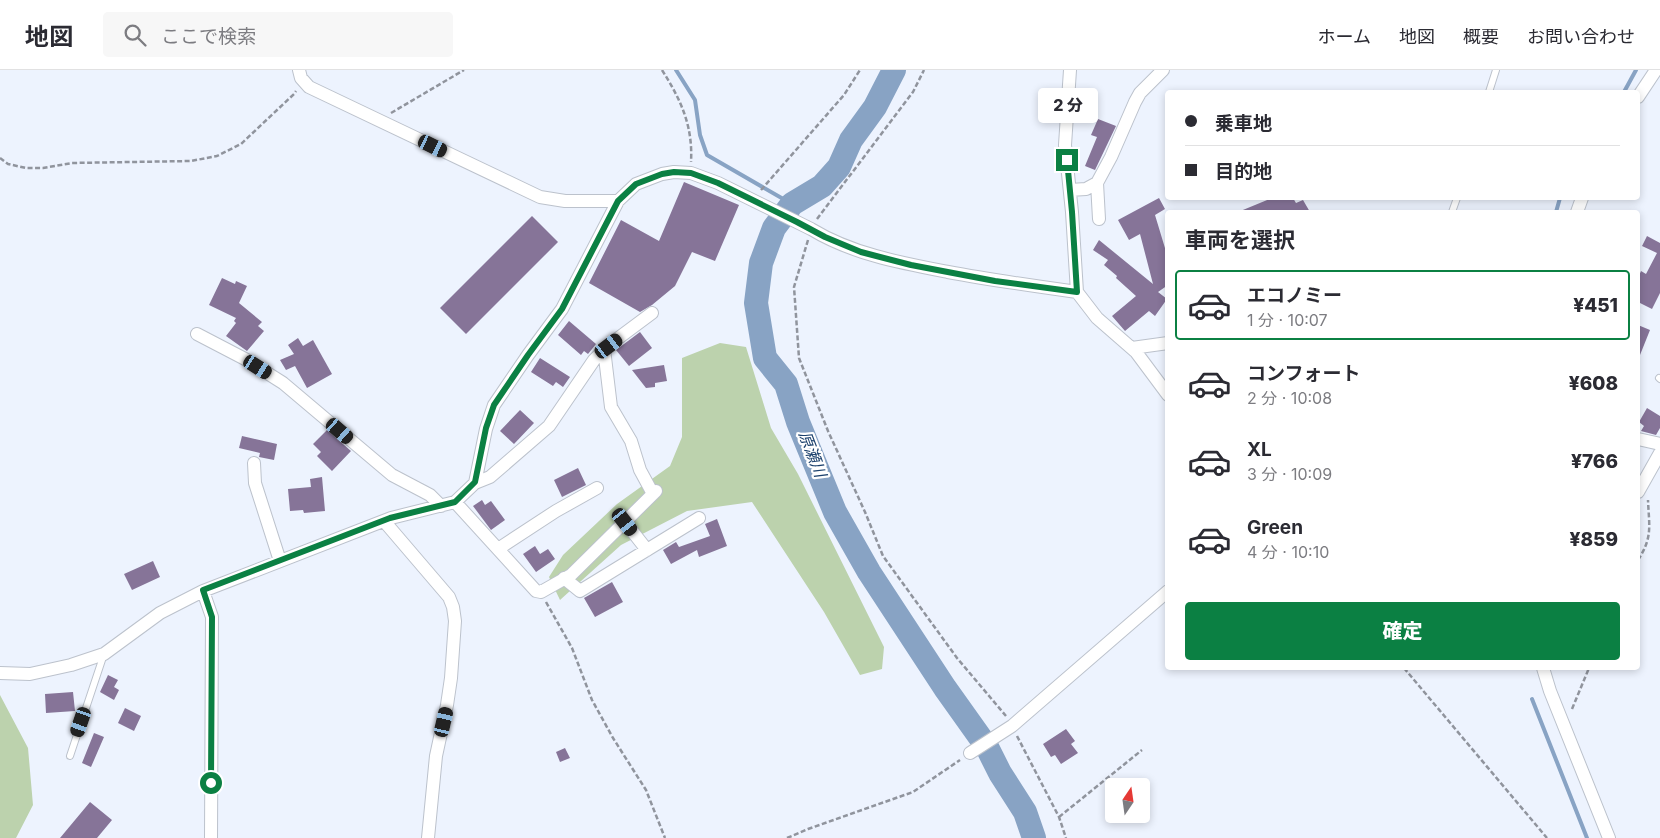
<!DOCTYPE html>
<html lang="ja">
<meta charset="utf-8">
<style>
:root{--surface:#fff;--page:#f7f7f7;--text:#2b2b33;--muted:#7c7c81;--line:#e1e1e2;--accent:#0b8043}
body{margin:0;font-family:Inter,"Noto Sans JP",sans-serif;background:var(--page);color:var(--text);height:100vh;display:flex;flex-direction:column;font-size:19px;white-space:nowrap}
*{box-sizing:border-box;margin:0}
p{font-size:16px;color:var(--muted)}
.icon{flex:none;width:28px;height:28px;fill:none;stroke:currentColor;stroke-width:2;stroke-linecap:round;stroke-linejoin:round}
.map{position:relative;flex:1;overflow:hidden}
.drawer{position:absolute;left:1165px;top:140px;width:475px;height:460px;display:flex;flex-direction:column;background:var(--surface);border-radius:5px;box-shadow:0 2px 8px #0003}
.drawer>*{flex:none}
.guide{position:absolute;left:1165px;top:20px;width:475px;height:110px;border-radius:5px;box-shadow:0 2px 8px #0003;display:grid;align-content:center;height:110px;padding:0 20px;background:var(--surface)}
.needle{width:32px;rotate:13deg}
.tools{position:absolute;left:1105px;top:708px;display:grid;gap:10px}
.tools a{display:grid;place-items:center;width:45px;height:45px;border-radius:5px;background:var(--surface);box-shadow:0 2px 8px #0003;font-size:25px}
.end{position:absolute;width:22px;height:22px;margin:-11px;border:6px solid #0b8043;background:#fff;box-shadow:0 0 0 2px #fff}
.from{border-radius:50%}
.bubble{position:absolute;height:35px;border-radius:5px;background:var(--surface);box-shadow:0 2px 8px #0003;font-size:16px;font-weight:800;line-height:35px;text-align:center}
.car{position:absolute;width:15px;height:30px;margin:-15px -8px;border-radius:6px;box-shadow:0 0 4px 1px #0007;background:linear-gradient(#222 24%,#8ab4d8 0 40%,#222 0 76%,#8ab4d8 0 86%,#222 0)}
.guide b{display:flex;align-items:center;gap:18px;height:48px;font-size:19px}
.guide b+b{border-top:1px solid var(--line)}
.guide i{width:12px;height:12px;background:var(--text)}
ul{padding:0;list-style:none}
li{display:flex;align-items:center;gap:15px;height:70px;margin:0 10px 8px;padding:0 10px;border:2px solid transparent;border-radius:5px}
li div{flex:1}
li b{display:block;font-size:19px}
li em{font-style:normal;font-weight:800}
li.active{border-color:var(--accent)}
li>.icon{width:45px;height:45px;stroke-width:1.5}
h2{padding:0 20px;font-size:22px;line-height:60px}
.primary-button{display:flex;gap:10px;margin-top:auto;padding:10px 20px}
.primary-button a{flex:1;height:58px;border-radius:5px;background:var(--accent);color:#fff;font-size:20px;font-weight:800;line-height:58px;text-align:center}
header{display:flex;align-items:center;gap:30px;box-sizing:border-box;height:70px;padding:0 25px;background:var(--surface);border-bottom:1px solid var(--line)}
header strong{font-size:24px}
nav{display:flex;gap:28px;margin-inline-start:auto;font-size:18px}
.search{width:350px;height:45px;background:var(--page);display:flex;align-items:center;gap:12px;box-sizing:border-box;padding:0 18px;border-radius:5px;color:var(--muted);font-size:19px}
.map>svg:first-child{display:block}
.green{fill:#bcd2ad}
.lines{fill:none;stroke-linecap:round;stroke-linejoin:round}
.stream{stroke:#88a3c4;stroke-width:4}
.river{stroke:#88a3c4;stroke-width:24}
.building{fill:#867498}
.lane-casing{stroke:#bcc2cc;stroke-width:8}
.street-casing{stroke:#bcc2cc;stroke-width:14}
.path{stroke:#90949d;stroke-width:2.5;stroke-dasharray:5 2.5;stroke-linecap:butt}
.lane{stroke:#fff;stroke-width:6}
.street{stroke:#fff;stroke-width:12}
.route{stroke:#0b8043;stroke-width:6}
.labels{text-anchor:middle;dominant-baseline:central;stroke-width:4.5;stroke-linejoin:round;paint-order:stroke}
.water-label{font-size:16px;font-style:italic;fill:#1b406c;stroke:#fff}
</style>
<header>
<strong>地図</strong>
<div class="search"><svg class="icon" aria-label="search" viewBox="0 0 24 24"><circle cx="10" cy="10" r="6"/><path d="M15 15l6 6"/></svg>ここで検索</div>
<nav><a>ホーム</a><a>地図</a><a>概要</a><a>お問い合わせ</a></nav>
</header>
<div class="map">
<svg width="1660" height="768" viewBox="0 0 1660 768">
<rect width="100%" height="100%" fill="#edf3fe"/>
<path class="green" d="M720,273L746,277L771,358L798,404L884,577L882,599L860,605L824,542L752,432L687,441L621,475L560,530L549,507L563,485L617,434L670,396L682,367V288Z
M0,625L28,678L33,735L16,768H0Z"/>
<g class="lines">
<path class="stream" d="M676,0L695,30L700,65L707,85L792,134
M1624,22L1636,0
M1556,142L1560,128
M1532,629L1587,768"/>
<path class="river" d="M894,0L875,37L851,70L839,97L822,116L792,134L774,158L761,193L756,233L765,288L786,314L798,352L835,442L869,502L945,618L987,677L1000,703L1025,742L1034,768"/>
</g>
<path class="building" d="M1098,49L1116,56L1095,100L1085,96L1097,67L1091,65Z
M684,112L739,135L715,191L692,182L675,216L652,235L640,242L589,213L621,150L659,171Z
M1159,128L1165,139L1155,145L1168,188V215L1158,222L1167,229L1155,246L1149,241L1125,261L1112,246L1136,226L1116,208L1117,206L1104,195L1108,190L1093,180L1099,170L1153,214L1140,164L1129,170L1118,150Z
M1272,128H1293L1296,133L1303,130L1310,142H1238Z
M532,146L558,172L466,264L440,238Z
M1647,166L1660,173V223L1652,239L1638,232V208L1641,201L1646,204L1657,183L1642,176Z
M222,208L235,214L236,211L247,216L239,233L262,252L258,256L264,261L247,281L226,266L236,253L234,251L236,248L209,235Z
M569,251L596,274L588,284L584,281L581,285L558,265Z
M1638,255L1650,260L1638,290Z
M640,262L652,278L629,296L616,280Z
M298,268L303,276L313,270L332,304L307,318L295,296L286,300L280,290L294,284L288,275Z
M540,288L570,307L563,317L556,312L553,316L531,302Z
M664,295L667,311L655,313V317L646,318L632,300Z
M1647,338L1660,346V358L1656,365L1641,361L1644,356L1639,352Z
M520,340L534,353L514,374L500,361Z
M327,360L351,381L332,401L317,386L321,382L313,374Z
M242,366L277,374L274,390L259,387L260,383L239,378Z
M578,398L586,415L562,427L554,410Z
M322,407L325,441L304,443L303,440L290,441L288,419L311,417L310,409Z
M482,430L485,435L491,431L505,450L491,460L473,436Z
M717,449L727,476L699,487L697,480L671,494L663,480L676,472L679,477L710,466L705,454Z
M535,476L540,484L548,479L555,489L536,502L523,484Z
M153,491L160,507L132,520L124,504Z
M612,512L623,532L595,547L584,528Z
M108,605L118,610L114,617L119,620L114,630L100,622Z
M73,622L75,641L46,643L45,624Z
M125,638L141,646L134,661L118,653Z
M1066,659L1075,671L1071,674L1078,683L1061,694L1055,685L1051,687L1043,674Z
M94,663L104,667L91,697L82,693Z
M565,678L570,688L560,692L556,682Z
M90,732L112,750L97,768H60Z"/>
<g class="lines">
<g class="lane-casing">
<path id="lane" d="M1489,22L1496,0
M1452,142L1457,128
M1659,308L1660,309
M70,686L104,584"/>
</g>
<g class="street-casing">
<path id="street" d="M299,0L301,8L309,17L540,127L565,131H618
M1070,0L1065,75L1072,142L1077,222L1097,248L1136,282L1168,325
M1638,27L1656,0
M1097,113L1099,149
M1070,120L1086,119L1097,113L1111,87L1135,32L1140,23L1163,0
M1577,142L1582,128
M197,264L245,289L283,313L392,405L430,425L441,436
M1132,278L1168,273
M604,279L611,337L631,371L640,400L653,424
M1638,369L1660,374
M254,393L255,413L280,491
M475,413L490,407L549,356L594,290L609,275L652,243
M1638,422L1660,383
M455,432L536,521L541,522L571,505L656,421
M384,451L449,527L453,537L455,551L451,608L447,635L436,686L428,768
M625,452L647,480
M498,479L556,441L597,418
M564,508L580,521L699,448
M203,521L212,547L211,768
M1543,598L1550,621L1609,768
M0,603L30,604L71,595L104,584L160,543L203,521L391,448L455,432L475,413L486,359L494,335L528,285L562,239L618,131L636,114L662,104L674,102L691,103L718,113L811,159C852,184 901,193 948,202C991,210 1034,216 1077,222
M970,683L1012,656L1168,521"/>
</g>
<path class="path" d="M662,0C681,30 693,56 691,92
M391,43L464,0
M0,88L8,94L26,98H43L72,93L191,91L217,86L241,74L294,24L296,21
M761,120L844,25L860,0
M817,149L913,22L924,0
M808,170L794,217L799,288L828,361L865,442L883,486L957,588L1006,646
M1638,490C1653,467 1649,456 1648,430
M546,532L572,578L592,630L613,668L646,720L665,768
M1404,598L1547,768
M1572,639L1589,598
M1017,666L1059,747L1066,768
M1059,747L1142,680
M787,768L808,759L913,722L960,690"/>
<use href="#lane" class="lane"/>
<use href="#street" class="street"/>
</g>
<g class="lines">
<path class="route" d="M211,713L212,547L203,520L390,448L455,432L475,412L486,358L494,335L528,285L562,239L618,131L636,114L662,104L674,102L691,103L718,113L797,152L825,167L861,182L911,195L995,211L1077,222L1072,142L1067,90"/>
</g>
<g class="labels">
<g class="water-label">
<text transform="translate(813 384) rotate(69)">原瀬川</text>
</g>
</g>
</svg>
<div class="tools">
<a><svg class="needle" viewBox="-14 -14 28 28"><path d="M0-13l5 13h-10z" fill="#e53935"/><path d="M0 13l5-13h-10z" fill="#7c7c81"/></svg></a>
</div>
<i class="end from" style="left:211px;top:713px"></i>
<i class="end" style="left:1067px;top:90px"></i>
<div class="bubble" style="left:1038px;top:18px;width:60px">2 分</div>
<i class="car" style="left:433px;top:76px;rotate:116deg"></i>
<i class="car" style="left:609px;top:276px;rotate:53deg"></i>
<i class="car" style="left:258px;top:297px;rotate:122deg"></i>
<i class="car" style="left:340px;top:361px;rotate:131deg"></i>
<i class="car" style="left:625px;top:452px;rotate:142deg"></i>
<i class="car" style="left:81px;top:652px;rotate:199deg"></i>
<i class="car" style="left:444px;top:652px;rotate:13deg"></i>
<div class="guide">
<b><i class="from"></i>乗車地</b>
<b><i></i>目的地</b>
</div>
<section class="drawer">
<h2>車両を選択</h2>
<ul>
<li class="active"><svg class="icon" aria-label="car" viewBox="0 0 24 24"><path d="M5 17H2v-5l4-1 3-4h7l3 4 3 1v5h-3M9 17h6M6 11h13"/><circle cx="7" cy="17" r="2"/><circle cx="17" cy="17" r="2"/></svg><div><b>エコノミー</b><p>1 分 · 10:07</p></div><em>¥451</em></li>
<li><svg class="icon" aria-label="car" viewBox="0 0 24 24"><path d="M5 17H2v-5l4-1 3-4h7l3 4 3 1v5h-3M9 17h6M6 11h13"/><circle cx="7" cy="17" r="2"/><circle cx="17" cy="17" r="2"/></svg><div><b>コンフォート</b><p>2 分 · 10:08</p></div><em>¥608</em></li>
<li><svg class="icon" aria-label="car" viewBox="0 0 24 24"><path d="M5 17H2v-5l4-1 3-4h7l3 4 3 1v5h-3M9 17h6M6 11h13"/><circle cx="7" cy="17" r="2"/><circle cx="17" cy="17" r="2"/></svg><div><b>XL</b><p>3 分 · 10:09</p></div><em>¥766</em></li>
<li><svg class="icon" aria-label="car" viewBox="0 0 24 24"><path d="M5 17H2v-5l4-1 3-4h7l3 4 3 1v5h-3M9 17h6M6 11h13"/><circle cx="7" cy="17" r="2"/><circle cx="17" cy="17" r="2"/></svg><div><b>Green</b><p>4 分 · 10:10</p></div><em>¥859</em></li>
</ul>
<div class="primary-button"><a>確定</a></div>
</section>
</div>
